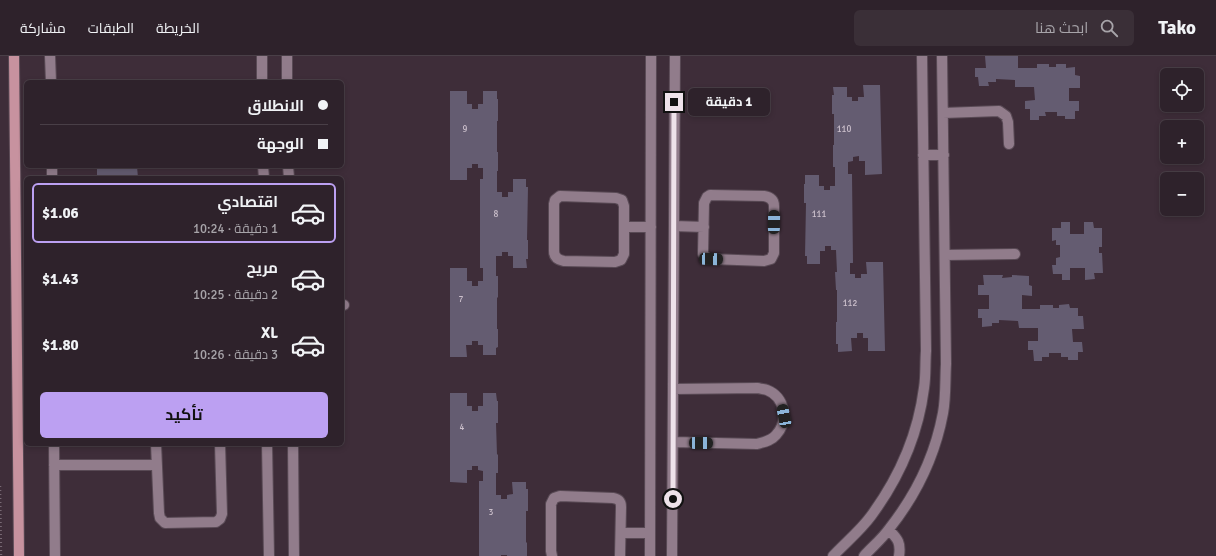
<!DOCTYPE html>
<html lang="ar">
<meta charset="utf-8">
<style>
:root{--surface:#2e222b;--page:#3a2f37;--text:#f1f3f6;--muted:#a7a4a9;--line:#493f47;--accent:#bca0f2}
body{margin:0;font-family:Signika,Cairo,sans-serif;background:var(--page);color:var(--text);direction:rtl;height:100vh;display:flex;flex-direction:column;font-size:15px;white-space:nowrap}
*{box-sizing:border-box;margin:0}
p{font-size:13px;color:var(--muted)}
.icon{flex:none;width:22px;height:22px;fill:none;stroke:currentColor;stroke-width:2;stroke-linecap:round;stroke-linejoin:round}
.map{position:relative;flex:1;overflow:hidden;direction:ltr}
.sheet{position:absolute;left:24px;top:120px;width:320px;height:270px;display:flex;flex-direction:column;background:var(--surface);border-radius:6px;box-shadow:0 2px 6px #0003,0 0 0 1px var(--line);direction:rtl}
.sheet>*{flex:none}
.hud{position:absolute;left:24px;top:24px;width:320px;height:88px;border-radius:6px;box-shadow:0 2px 6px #0003,0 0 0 1px var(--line);direction:rtl;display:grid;align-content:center;height:88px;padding:0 16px;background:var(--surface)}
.controls{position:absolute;left:1160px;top:12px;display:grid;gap:8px}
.controls a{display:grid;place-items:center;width:44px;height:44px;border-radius:6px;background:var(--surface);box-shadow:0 2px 6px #0003,0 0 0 1px var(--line);font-size:20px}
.end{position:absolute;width:18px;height:18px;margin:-9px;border:5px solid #eee2ea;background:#111;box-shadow:0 0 0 2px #111}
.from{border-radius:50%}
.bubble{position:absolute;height:28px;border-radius:6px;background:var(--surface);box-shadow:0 2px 6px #0003,0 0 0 1px var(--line);font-size:13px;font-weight:700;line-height:28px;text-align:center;direction:rtl}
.car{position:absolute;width:12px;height:24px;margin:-12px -6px;border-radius:5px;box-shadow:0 0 3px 1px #0007;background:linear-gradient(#222 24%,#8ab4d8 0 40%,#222 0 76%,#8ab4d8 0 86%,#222 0)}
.hud b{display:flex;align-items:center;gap:14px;height:38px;font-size:15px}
.hud b+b{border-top:1px solid var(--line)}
.hud i{width:10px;height:10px;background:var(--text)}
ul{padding:7px 0 0;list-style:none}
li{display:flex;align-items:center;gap:12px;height:60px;margin:0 8px 6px;padding:0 8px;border:2px solid transparent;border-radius:6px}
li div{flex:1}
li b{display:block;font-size:15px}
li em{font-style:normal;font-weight:700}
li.on{border-color:var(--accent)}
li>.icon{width:36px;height:36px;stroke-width:1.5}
.cta{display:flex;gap:8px;margin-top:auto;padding:8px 16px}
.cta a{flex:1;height:46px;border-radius:6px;background:var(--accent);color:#111;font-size:16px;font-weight:700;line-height:46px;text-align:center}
header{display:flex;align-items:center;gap:24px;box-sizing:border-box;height:56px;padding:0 20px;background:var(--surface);border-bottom:1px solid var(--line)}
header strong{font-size:19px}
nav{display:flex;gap:22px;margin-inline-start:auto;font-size:14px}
.search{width:280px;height:36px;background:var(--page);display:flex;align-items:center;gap:10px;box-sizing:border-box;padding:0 14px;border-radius:6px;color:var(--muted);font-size:15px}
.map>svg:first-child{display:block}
.building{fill:#645c71}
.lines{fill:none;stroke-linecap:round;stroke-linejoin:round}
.minor-casing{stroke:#594a55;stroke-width:12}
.major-casing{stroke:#594a55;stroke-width:12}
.path{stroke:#786974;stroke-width:2.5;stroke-dasharray:1 3;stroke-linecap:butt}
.minor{stroke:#917c8b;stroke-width:10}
.major{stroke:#c7929f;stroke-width:10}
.route{stroke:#eee2ea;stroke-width:5}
.labels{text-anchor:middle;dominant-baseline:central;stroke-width:4;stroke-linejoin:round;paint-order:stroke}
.number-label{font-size:9px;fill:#ccc0cc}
</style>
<header>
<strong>Tako</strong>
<div class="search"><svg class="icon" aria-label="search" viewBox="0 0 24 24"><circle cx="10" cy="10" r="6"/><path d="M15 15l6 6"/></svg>ابحث هنا</div>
<nav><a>الخريطة</a><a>الطبقات</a><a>مشاركة</a></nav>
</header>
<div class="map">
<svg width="1216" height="500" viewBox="0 0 1216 500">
<rect width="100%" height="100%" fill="#3e2d39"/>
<path class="building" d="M985,0H1018V12H1037V8H1049V11H1056V8H1066V12L1075,11V19L1080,20V32H1069V45H1079V55H1075V63H1065V60H1057V56H1045L1046,60H1039V64H1030V53H1025V45L1035,44L1034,31H1015V24L996,23V26H988L989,30H979L978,21H975V12H986Z
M863,29H880L882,118L865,119V105H859V100L853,101V105L848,106V118H852L853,207H850V218H855V222H861V218H867L866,206H883L885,295H868V282H863V277H857V282H851L852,295L838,296V288H836V266H837V234H836L835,216H837L836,194H831V190H825V195H820V208H807V200H805L806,147H804V128H805V119H819V130H824V134H830V130H835V111H833V89H834V58H832V39H834L833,31H847V41H852V45H858V41H864Z
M450,35H467V48H472V53H478V48H483V35H497V43H498V65H497V96H498V115H497V136H502V141H508V136H513V123H526V131H528L527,184H528V203H526L527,212H513V200H508V196H502V200H496V220H498V241L497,242V273H498V291L496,292V299H483V289H478V285H472V289H466L467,301H450V212H467V225H472V230H478V225H483V212H480V123H483V112H478V108H472V112H467V124H450Z
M97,110H137L138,122H97Z
M1061,166H1070V178H1084V166H1093L1094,172H1102V191H1099V197H1102L1103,217H1094L1095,223L1085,224V212H1070V224H1062V218H1053L1052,209H1056V202L1060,201V189H1056V184L1052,185V172H1061Z
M983,219H1003L1002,222L1012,221V219L1029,220V229L1032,230V240L1022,239V253H1040V249H1053V252H1059V249L1069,248L1070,252H1078V260H1083L1084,273H1072L1073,286H1082L1083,296H1078V304H1068V301H1061V297H1049V301H1042V305H1034L1033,294H1028V285H1038V272H1019L1018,265L999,264V267H992V270L982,271V262H978V253H989V239H978V229H984Z
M450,337H467V350H472V355H478V350H483V337H496L497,345H498V367H496L497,399L498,398V417H496V439H501V443H507V439L513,438L512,426H526V433H528V455H526V486L527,487V500H507V499H501V500H479V425H483V415L478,414V410H472V414H467V427L450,426Z"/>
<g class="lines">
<g class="minor-casing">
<path id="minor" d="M50,0L51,26
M262,0V26
M287,0V26
M943,57L999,55L1006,60L1008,66L1009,88
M923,99H944
M52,110V122
M263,110L264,122
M288,110L289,122
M710,139L764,140C770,141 774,144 774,150V197L771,203L764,205L711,203H708L703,198L704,147L707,141Z
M560,140L616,142L622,144L624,150V198L621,204L615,206L564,205C558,204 554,201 554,195V148L555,144Z
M674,170L704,171
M624,171H651
M945,199L1015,198
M342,249H344
M673,386L757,388C764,386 771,385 776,379C789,365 785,341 767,334C764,333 761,333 758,332L673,333
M54,388L55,500
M156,388L159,457L160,462L165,467L216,466L220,463L222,458L220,388
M267,388L269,500
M293,388L294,500
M54,409H157
M889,474C898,483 901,487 899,500
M621,477H650
M552,500L551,495V448L554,442L560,440L613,442C619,443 621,445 621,451L620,500
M650,500L651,0
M672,500L675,0
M833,500C845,487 860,475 871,460C899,422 918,379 924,332C926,320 925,307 926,295L922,0
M864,500C872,491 882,483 889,473C916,439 935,400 943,357C946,341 945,324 946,308L942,0"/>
</g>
<g class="major-casing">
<path id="major" d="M14,0L19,500"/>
</g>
<path class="path" d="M0,430L1,500"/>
<use href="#minor" class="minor"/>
<use href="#major" class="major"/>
</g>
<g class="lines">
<path class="route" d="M673,443L674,46"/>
</g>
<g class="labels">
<g class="number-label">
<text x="465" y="73">9</text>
<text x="844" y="73">110</text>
<text x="496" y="158">8</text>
<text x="819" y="158">111</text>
<text x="461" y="243">7</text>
<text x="850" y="247">112</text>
<text x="462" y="371">4</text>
<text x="491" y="456">3</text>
</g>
</g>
</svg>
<div class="controls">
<a><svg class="icon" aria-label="locate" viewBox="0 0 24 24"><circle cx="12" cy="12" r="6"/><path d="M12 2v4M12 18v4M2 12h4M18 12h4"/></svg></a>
<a>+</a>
<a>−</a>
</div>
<i class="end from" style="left:673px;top:443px"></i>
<i class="end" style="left:674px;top:46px"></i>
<div class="bubble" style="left:688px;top:32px;width:82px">1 دقيقة</div>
<i class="car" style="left:774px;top:166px;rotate:1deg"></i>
<i class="car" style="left:711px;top:203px;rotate:92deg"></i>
<i class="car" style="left:784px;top:360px;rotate:349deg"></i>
<i class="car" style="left:701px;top:387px;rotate:91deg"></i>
<div class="hud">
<b><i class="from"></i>الانطلاق</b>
<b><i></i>الوجهة</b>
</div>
<section class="sheet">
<ul>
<li class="on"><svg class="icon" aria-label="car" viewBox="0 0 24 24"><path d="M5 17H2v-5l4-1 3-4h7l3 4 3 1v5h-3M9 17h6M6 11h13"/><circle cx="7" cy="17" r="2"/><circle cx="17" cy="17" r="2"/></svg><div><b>اقتصادي</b><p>1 دقيقة · 10:24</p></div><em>$1.06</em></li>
<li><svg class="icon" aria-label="car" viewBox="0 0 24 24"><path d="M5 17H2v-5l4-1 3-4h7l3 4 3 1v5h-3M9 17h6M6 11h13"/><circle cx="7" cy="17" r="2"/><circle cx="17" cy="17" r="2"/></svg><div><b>مريح</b><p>2 دقيقة · 10:25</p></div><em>$1.43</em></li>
<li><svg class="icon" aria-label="car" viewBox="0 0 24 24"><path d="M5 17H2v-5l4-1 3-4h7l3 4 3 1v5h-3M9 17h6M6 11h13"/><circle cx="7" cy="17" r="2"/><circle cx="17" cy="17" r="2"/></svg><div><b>XL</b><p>3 دقيقة · 10:26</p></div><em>$1.80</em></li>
</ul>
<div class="cta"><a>تأكيد</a></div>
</section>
</div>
